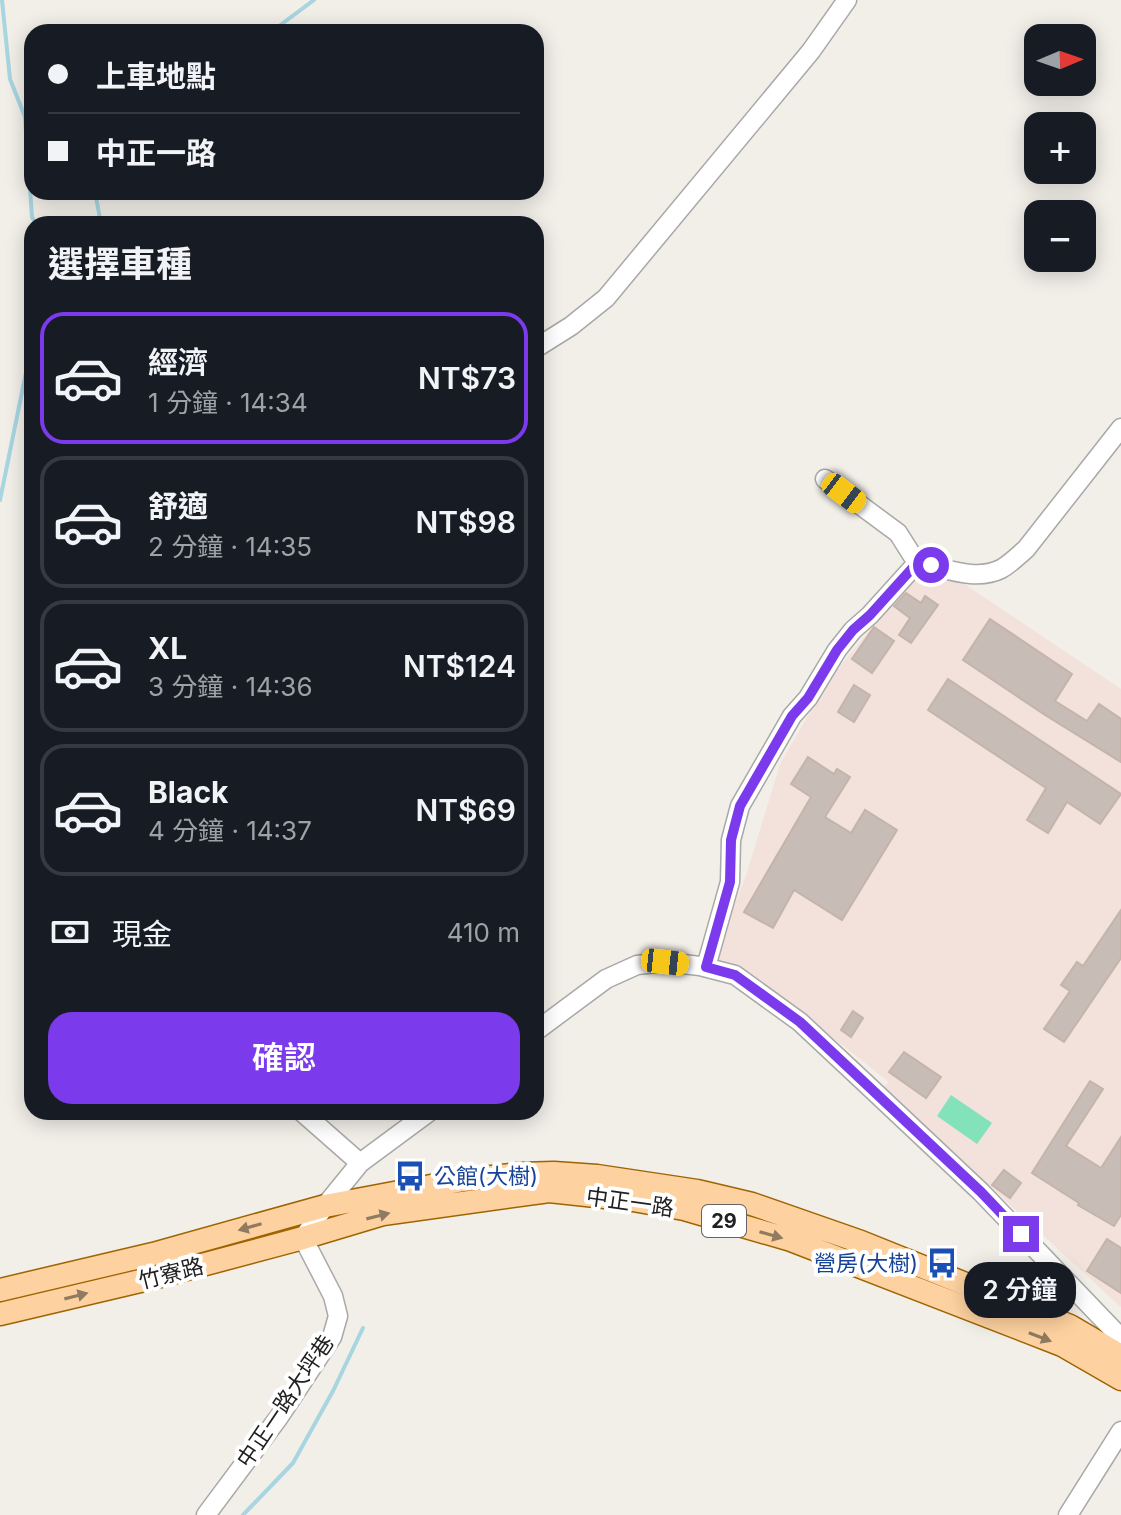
<!DOCTYPE html>
<html lang="zh-TW">
<meta charset="utf-8">
<style>
:root{--surface:#171b24;--page:#242831;--text:#f1f3f6;--muted:#9ea1a6;--line:#363941;--accent:#7c3aed}
body{margin:0;font-family:Inter,"Noto Sans TC",sans-serif;background:var(--page);color:var(--text);height:100vh;display:flex;flex-direction:column;font-size:30px;white-space:nowrap}
*{box-sizing:border-box;margin:0}
p{font-size:26px;color:var(--muted)}
.icon{flex:none;width:44px;height:44px;fill:none;stroke:currentColor;stroke-width:2;stroke-linecap:round;stroke-linejoin:round}
.map{position:relative;flex:1;overflow:hidden}
.drawer{position:absolute;left:24px;top:216px;width:520px;height:904px;display:flex;flex-direction:column;background:var(--surface);border-radius:24px;box-shadow:0 4px 20px #0003}
.drawer>*{flex:none}
.top-card{position:absolute;left:24px;top:24px;width:520px;height:176px;border-radius:24px;box-shadow:0 4px 20px #0003;display:grid;align-content:center;height:176px;padding:0 24px;background:var(--surface)}
.needle{width:52px;rotate:88deg}
.tools{position:absolute;left:1024px;top:24px;display:grid;gap:16px}
.tools a{display:grid;place-items:center;width:72px;height:72px;border-radius:16px;background:var(--surface);box-shadow:0 4px 20px #0003;font-size:40px}
.end{position:absolute;width:36px;height:36px;margin:-18px;border:10px solid #7c3aed;background:#fff;box-shadow:0 0 0 4px #fff}
.from{border-radius:50%}
.bubble{position:absolute;height:56px;border-radius:24px;background:var(--surface);box-shadow:0 4px 20px #0003;font-size:26px;font-weight:600;line-height:56px;text-align:center}
.car{position:absolute;width:24px;height:48px;margin:-24px -12px;border-radius:10px;box-shadow:0 0 6px 2px #0007;background:linear-gradient(#f5c518 24%,#345 0 40%,#f5c518 0 76%,#345 0 86%,#f5c518 0)}
.top-card b{display:flex;align-items:center;gap:28px;height:76px;font-size:30px}
.top-card b+b{border-top:2px solid var(--line)}
.top-card i{width:20px;height:20px;background:var(--text)}
ul{padding:0;list-style:none}
li{display:flex;align-items:center;gap:24px;height:132px;margin:0 16px 12px;padding:0 8px;border:4px solid var(--line);border-radius:24px}
li div{flex:1}
li b{display:block;font-size:30px}
li em{font-style:normal;font-weight:600}
li.selected{border-color:var(--accent)}
li>.icon{width:72px;height:72px;stroke-width:1.5}
h2{padding:0 24px;font-size:36px;line-height:96px}
.pay{display:flex;align-items:center;gap:20px;height:88px;padding:0 24px;font-size:30px}
.pay p{margin-inline-start:auto}
.action{display:flex;gap:16px;margin-top:auto;padding:16px 24px}
.action a{flex:1;height:92px;border-radius:24px;background:var(--accent);color:#fff;font-size:32px;font-weight:600;line-height:92px;text-align:center}
.map>svg:first-child{display:block}
.military{fill:#f3e1db}
.pitch{fill:#84e2bb}
.lines{fill:none;stroke-linecap:round;stroke-linejoin:round}
.stream{stroke:#a7d5e0;stroke-width:4}
.building{fill:#c7bdb6;stroke:#c4b4a9;stroke-width:2}
.minor-casing{stroke:#a8a8a8;stroke-width:21}
.major-casing{stroke:#9e6400;stroke-width:25}
.minor{stroke:#fff;stroke-width:18}
.major{stroke:#fed2a0;stroke-width:22}
.oneway{fill:#907a60}
.route{stroke:#7c3aed;stroke-width:10}
.labels{text-anchor:middle;dominant-baseline:central;stroke-width:8;stroke-linejoin:round;paint-order:stroke}
.shield{fill:#fff;stroke:#646464;stroke-width:2}
.shield-label{font-size:20px;font-weight:bold;fill:#212121}
.transit-label{font-size:22px;fill:#164399;stroke:#fff;text-anchor:start}
.street-label{font-size:22px;fill:#212121;stroke:#fff}
</style>
<div class="map">
<svg width="1121" height="1515" viewBox="0 0 1121 1515">
<rect width="100%" height="100%" fill="#f2eee8"/>
<path class="military" d="M935,573L961,582L1121,689V1307L883,1088L889,1082L779,995L713,959L747,873L780,764L829,680L910,581Z"/>
<path class="pitch" d="M951,1095L992,1123L977,1144L937,1116Z"/>
<g class="lines">
<path class="stream" d="M2,0L10,79L25,117L32,217L36,224
M271,32L314,0
M95,192L101,224
M0,500L32,343
M243,1515L293,1463L333,1391L363,1328"/>
</g>
<path class="building" d="M906,593L921,603L925,596L938,605L911,643L899,635L910,618L894,606Z
M990,619L1072,674L1055,701L1087,721L1099,704L1121,719V762L1045,715L963,660Z
M874,627L894,641L872,673L852,659Z
M948,679L1121,794L1100,824L1067,802L1048,833L1027,820L1046,788L928,710Z
M854,685L870,695L854,722L838,712Z
M808,757L834,774L837,769L850,777L825,817L851,833L865,810L897,830L842,920L794,890L773,928L744,912L811,797L791,784Z
M1121,910V958L1064,1042L1044,1029L1070,991L1061,985L1077,962L1083,966Z
M853,1011L863,1018L851,1037L841,1030Z
M904,1052L941,1077L926,1098L889,1072Z
M1090,1081L1103,1089L1066,1146L1101,1168L1121,1137V1215L1114,1226L1078,1205L1079,1203L1032,1173Z
M1004,1170L1021,1183L1010,1198L992,1185Z
M1107,1239L1121,1248V1293L1087,1271Z"/>
<g class="lines">
<g class="minor-casing">
<path id="minor" d="M536,348L571,326L606,298L811,51L847,0
M825,479L898,533L917,563C943,567 975,582 1001,569C1010,564 1018,556 1026,549L1121,428
M706,967L730,882L731,840L740,806L792,716L808,698L837,650L853,630L870,615L917,563
M536,1031L606,979L637,965L665,962L700,966L735,975L800,1022L862,1080L981,1192L1121,1338
M360,1163L429,1112
M206,1515L279,1417L332,1337L338,1316L333,1296L303,1238L325,1206L360,1163L302,1112
M1068,1515L1121,1431"/>
</g>
<g class="major-casing">
<path id="major" d="M0,1290L153,1254L325,1206L463,1180L519,1174L554,1173L597,1176L697,1191L752,1204L861,1242L1070,1326L1121,1356
M0,1314L157,1277L303,1238L383,1214L549,1191L633,1200L684,1209L791,1240L1062,1345L1121,1379"/>
</g>
<use href="#minor" class="minor"/>
<use href="#major" class="major"/>
</g>
<defs><path id="oneway-solid" d="M-6-.8H1V-3.2L6.5 0L1 3.2V.8H-6Z" transform="scale(2)"/></defs>
<g class="oneway">
<use href="#oneway-solid" transform="translate(378 1216) rotate(-14)"/>
<use href="#oneway-solid" transform="translate(250 1227) rotate(164)"/>
<use href="#oneway-solid" transform="translate(771 1235) rotate(16)"/>
<use href="#oneway-solid" transform="translate(76 1296) rotate(-14)"/>
<use href="#oneway-solid" transform="translate(1040 1337) rotate(21)"/>
</g>
<g class="lines">
<path class="route" d="M931,565L917,563L870,615L853,630L837,650L808,698L792,716L740,806L731,840L730,882L706,967L735,975L800,1022L981,1192L1021,1234"/>
</g>
<defs>
<g id="bus-bare" transform="scale(2.4)"><path d="M-5-6H5V4H4V6H2V4H-2V6H-4V4H-5ZM-3.5-4V0h7V-4ZM-3.5 1.2v1.5H-2V1.2ZM2 1.2v1.5H3.5V1.2Z" fill="#1a4fb4" stroke="#fff" stroke-width="2.5" paint-order="stroke"/></g>
</defs>
<g fill-rule="evenodd">
<use href="#bus-bare" x="410" y="1176"/>
<use href="#bus-bare" x="942" y="1263"/>
</g>
<g class="labels">
<rect class="shield" x="702" y="1205" width="44" height="32" rx="6"/>
<g class="shield-label">
<text x="724" y="1221">29</text>
</g>
<g class="transit-label">
<text x="434" y="1176">公館(大樹)</text>
<text x="918" y="1263" text-anchor="end">營房(大樹)</text>
</g>
<g class="street-label">
<text transform="translate(630 1202) rotate(8)">中正一路</text>
<text transform="translate(171 1273) rotate(-14)">竹寮路</text>
<text transform="translate(285 1401) rotate(-56)">中正一路大坪巷</text>
</g>
</g>
</svg>
<div class="tools">
<a><svg class="needle" viewBox="-14 -14 28 28"><path d="M0-13l5 13h-10z" fill="#e53935"/><path d="M0 13l5-13h-10z" fill="#9ea1a6"/></svg></a>
<a>+</a>
<a>−</a>
</div>
<i class="end from" style="left:931px;top:565px"></i>
<i class="end" style="left:1021px;top:1234px"></i>
<div class="bubble" style="left:964px;top:1262px;width:112px">2 分鐘</div>
<i class="car" style="left:844px;top:493px;rotate:127deg"></i>
<i class="car" style="left:665px;top:962px;rotate:96deg"></i>
<div class="top-card">
<b><i class="from"></i>上車地點</b>
<b><i></i>中正一路</b>
</div>
<section class="drawer">
<h2>選擇車種</h2>
<ul>
<li class="selected"><svg class="icon" aria-label="car" viewBox="0 0 24 24"><path d="M5 17H2v-5l4-1 3-4h7l3 4 3 1v5h-3M9 17h6M6 11h13"/><circle cx="7" cy="17" r="2"/><circle cx="17" cy="17" r="2"/></svg><div><b>經濟</b><p>1 分鐘 · 14:34</p></div><em>NT$73</em></li>
<li><svg class="icon" aria-label="car" viewBox="0 0 24 24"><path d="M5 17H2v-5l4-1 3-4h7l3 4 3 1v5h-3M9 17h6M6 11h13"/><circle cx="7" cy="17" r="2"/><circle cx="17" cy="17" r="2"/></svg><div><b>舒適</b><p>2 分鐘 · 14:35</p></div><em>NT$98</em></li>
<li><svg class="icon" aria-label="car" viewBox="0 0 24 24"><path d="M5 17H2v-5l4-1 3-4h7l3 4 3 1v5h-3M9 17h6M6 11h13"/><circle cx="7" cy="17" r="2"/><circle cx="17" cy="17" r="2"/></svg><div><b>XL</b><p>3 分鐘 · 14:36</p></div><em>NT$124</em></li>
<li><svg class="icon" aria-label="car" viewBox="0 0 24 24"><path d="M5 17H2v-5l4-1 3-4h7l3 4 3 1v5h-3M9 17h6M6 11h13"/><circle cx="7" cy="17" r="2"/><circle cx="17" cy="17" r="2"/></svg><div><b>Black</b><p>4 分鐘 · 14:37</p></div><em>NT$69</em></li>
</ul>
<div class="pay"><svg class="icon" aria-label="cash" viewBox="0 0 24 24"><path d="M3 7h18v10H3z"/><circle cx="12" cy="12" r="2"/></svg>現金<p>410 m</p></div>
<div class="action"><a>確認</a></div>
</section>
</div>
